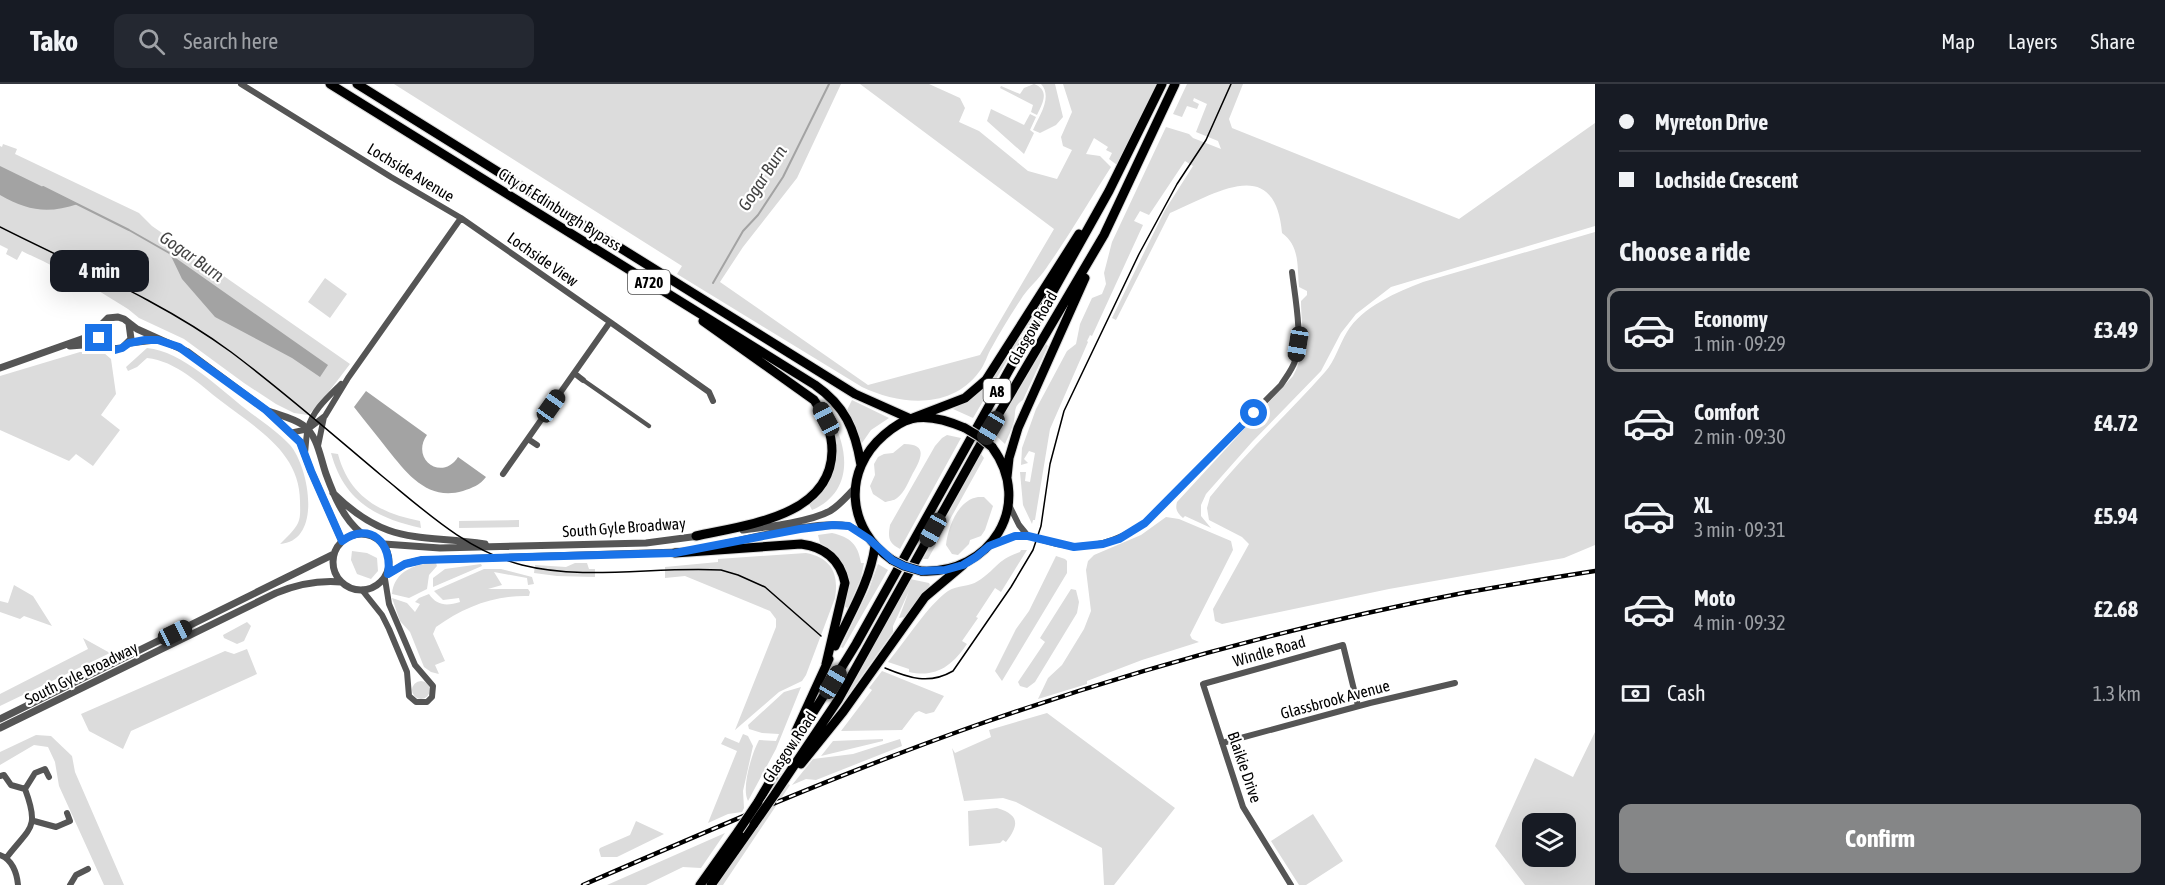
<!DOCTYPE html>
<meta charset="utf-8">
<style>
:root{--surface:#171b24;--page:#242831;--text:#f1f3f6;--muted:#9ea1a6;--line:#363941;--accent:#858687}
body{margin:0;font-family:"Asap Condensed",sans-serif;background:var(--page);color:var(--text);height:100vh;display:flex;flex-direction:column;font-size:22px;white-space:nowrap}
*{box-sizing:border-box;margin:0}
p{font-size:20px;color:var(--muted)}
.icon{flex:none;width:33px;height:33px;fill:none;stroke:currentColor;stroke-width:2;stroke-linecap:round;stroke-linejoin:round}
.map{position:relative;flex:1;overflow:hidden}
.panel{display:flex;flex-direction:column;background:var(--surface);width:570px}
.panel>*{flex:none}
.top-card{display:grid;align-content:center;height:132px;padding:0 24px;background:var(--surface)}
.buttons{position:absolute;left:1522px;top:729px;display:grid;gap:12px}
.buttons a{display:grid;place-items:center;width:54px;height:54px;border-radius:12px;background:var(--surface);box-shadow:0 6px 24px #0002;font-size:30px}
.end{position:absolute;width:27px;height:27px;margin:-14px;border:8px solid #1a73e8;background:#fff;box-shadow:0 0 0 3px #fff}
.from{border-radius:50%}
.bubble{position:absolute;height:42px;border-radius:12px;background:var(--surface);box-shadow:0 6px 24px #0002;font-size:20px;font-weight:700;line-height:42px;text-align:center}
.car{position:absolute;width:18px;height:36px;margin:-18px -9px;border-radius:8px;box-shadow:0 0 4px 2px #0007;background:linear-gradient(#222 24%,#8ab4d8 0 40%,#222 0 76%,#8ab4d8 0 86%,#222 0)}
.top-card b{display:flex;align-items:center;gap:21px;height:57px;font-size:22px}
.top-card b+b{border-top:2px solid var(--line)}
.top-card i{width:15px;height:15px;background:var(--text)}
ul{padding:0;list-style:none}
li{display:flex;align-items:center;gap:18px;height:84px;margin:0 12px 9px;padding:0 12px;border:3px solid transparent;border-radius:12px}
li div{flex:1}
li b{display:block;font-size:22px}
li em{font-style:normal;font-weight:700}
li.selected{border-color:var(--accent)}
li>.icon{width:54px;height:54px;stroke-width:1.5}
h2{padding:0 24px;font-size:27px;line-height:72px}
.pay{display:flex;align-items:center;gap:15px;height:66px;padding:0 24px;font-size:22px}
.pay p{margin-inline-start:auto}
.cta{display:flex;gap:12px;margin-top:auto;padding:12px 24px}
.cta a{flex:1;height:69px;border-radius:12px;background:var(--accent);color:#fff;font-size:24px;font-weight:700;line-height:69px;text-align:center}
header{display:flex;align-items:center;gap:36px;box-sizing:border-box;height:84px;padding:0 30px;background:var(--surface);border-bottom:2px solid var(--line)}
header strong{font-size:28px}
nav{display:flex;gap:33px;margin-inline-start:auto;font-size:21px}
.search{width:420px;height:54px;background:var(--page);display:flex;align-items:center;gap:15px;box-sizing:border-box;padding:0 21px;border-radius:12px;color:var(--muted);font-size:22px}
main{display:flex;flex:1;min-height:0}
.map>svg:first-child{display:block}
.green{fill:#dcdcdc;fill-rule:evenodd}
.water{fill:#a3a3a3}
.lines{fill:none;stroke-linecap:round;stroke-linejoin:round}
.stream{stroke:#a3a3a3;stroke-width:2}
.primary-casing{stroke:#dbdbdb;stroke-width:11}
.pedestrian{stroke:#555;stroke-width:4.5}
.minor{stroke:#555;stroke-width:6}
.tertiary{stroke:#555;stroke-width:7}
.primary{stroke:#000;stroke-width:9}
.tram{stroke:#000;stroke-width:1.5}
.rail-casing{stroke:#000;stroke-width:4.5}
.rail{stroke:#fff;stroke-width:2;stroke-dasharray:7;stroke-linecap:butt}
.primary-bridge-casing{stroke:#dbdbdb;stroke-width:11;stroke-linecap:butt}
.minor-bridge{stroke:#555;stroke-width:6}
.primary-bridge{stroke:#000;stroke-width:9}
.route{stroke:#1a73e8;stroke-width:8}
.labels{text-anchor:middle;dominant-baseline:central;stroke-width:4.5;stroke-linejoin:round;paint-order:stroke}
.shield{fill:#fff;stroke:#4c4c4c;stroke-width:1.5}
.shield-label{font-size:15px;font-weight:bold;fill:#000}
.street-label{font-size:16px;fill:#000;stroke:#fff}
.water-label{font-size:18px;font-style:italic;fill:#444;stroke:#fff}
</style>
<header>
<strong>Tako</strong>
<div class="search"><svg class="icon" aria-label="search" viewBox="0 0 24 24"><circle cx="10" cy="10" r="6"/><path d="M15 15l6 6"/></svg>Search here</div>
<nav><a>Map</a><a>Layers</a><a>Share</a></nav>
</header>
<main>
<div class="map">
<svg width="1595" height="801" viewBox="0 0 1595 801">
<rect width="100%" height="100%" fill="#fff"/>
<path class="green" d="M394,0H841L797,94L743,163L720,198L868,301L980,271L1054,145L860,0H929L960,14L965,24L959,38L979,47L1028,87L1057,95L1072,66L1063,62L1061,53L1072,28L1063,0H1157L1117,81L1109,75L1112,69L1106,66L1108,63L1094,54L1086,70L1100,72L1111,83C1090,115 1071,149 1049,180C1042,192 1031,201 1023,212C1012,229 1001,246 992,263C987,271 985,281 979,288C951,326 900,321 862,303L677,190L682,182Z
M1034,0C1050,6 1043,19 1037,31L1031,28L1033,21L1000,4L1001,2L1020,10L1024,4Z
M1041,0H1055L1063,33L1056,41L1040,49L1033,46C1039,32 1053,13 1041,0Z
M1187,0H1243L1229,35L1232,44L1459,135L1595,39V142L1391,203L1356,230L1341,249L1321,287L1252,358L1206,410L1201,421V432L1211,444L1185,432L1183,434C1177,429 1175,425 1177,418L1293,292C1309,261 1301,248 1301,217L1307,211V207L1299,203C1297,182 1300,162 1282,149C1275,69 1215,110 1170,129L1116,236L1112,234L1165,126L1193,82L1185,77L1149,131L1140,127L1134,137L1143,141L1092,252L1090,251L1087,257L1088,258L1050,345L1035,436H1033L1032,440L1023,421L1020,388H1026L1025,397L1030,398L1035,369L1029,367L1024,375L1028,379L1021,381L1022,364L1036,325L1067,267L1076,260L1080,240L1092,214L1102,210L1106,200L1104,189L1112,158L1166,43L1189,50L1193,54L1221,65L1218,57L1196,48L1207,20L1194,14L1193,17L1199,20L1197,25L1187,22L1182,33L1173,30Z
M991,25L1024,41L1030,30L1036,33L1030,46L1034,49L1024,70L987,37Z
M3,60L17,65L15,70L139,129L152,142L350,280L321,318L308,331L294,329L276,320L244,299L184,255L139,234L128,225L94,204L75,206C74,187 38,176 22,167L17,176L6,170L8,165L0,161V62L2,63Z
M1595,148V461L1564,474L1389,505L1222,540L1215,537L1213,525L1249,460L1242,453L1209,436L1207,424L1210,413C1245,369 1287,331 1325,288C1335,277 1339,261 1347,248C1362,223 1397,208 1423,198Z
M325,194L347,210L330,234L308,218Z
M1018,254L1020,255L973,334L953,325C986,308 998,285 1018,254Z
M1046,260L1048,262L1023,316C1013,322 1016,328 1014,337C1012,345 1008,353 1005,360L993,349Z
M147,264C182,267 220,305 247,326C261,337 278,348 290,361C309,383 323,457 280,460C286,454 294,447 298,439C301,433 300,424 300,417C300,368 256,344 221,317C199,300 176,277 147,274L137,283L128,287L126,283Z
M80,268L104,269L111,275L116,310L101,331L120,346L93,382L76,370L69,377L0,346V292Z
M852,316L889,334L871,346L862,359L847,326Z
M833,337C850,370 851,409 812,426L809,420L818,412L828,393L829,340Z
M947,351L961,354L900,465C888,459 888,453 890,441L935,362L942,354Z
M904,360C931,360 919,378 911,393C907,401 903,411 894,416C893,416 886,418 885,418L873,410L870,402L875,391L874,380L878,373L884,370L893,369Z
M331,369L338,370C349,412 379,429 420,437L421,444C376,434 344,417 331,369Z
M981,370L984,374L928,475H923Z
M978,413H984L993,422L985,446L981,452L970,456L969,460L958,471L952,470L946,461C948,443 958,416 978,413Z
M1166,433L1179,435L1231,457L1233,466L1190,551L1192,555L1199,558L1142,576L1087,597V600L1038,615L1048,594L1062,581L1084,545L1091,527L1086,486L1088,477L1094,471L1141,451Z
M519,436V443L459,444V437Z
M832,449C850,453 858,460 861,479H864L861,494L848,524L845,523C851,497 845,472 820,459L818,451Z
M1021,466H1027L1001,508L995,504L976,533L978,534L962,557L967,560C952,582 936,594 909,588V585L888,578C905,558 927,522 948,507C958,501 969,503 978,497C997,485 996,476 1020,468Z
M352,467L367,469L377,474L378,487L371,495L357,490L351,476Z
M806,469C832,474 839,490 835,514L806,591L802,597L779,608L735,646L776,543V535L770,527L685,492L665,494V483L718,478V475Z
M1056,472L1065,475L1067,477V489L1002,597L995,587L1016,545L1029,527Z
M436,479L437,482L429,491L427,505L409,514L392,510C394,487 416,479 436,479Z
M575,479H587L589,485H595V493L557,492L534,489L535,481L566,483Z
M481,480L482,482L433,503V494L445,485Z
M878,480L888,486L843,564L841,563L869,505Z
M484,485H501L532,493L534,500L528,501L527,494L494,488L502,501L488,505H528L530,508L529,512C494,511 464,523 436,543L433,550L445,577L435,581L439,590L431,588L424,583L410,548L400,537L392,514L407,519L415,528L420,520L415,518L419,514L429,510C437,522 447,522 460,518L459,514L443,516L434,507Z
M910,495L929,499L930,501L905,533L899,534L909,507L893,542V548L841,621Z
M14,501L33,512L52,542L24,532L20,535L0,528V517L8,519Z
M1071,505L1076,506L1079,518L1077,529L1035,598L1027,604L1020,602L1018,598L1045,558L1040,554Z
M247,538L251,542L244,557L237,560L224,554L223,551Z
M83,554L110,569L0,622V610L88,565Z
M247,565L257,590L131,647L123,665L89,647L81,630L225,567L234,570Z
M882,587L944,612L934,628L926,630L919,627L915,629L902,646L841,647L872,606L869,604Z
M412 606a9 9 0 1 1 18 0a9 9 0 1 1-18 0Z
M801,603L776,665L748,717C741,704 752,669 759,656L776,657L779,650L762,649L749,645L748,641L784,608Z
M1047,629L1175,724L1114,801H1104L1102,764L1016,718L1003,714L964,717L952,664L955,669L991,653L989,646Z
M1595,648V801H1525L1495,762L1535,674L1573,693ZM1533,740H1566V772H1533Z
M743,650L748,652L753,662L743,707L744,724L742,728L728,730L708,739L737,667L721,660L725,653L739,659Z
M36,651L51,652L72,672L75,688L124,801H104L59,702L55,678L48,663L34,661L0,681V668Z
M883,655V657L821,672L833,657Z
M900,655L902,662L816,696L806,695L792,701L813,675L853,670Z
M788,700L790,701L723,801H717Z
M997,724C1020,731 1019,741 1006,758L1003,756L1000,759L969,762L968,727Z
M1313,730L1343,777L1306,801H1299L1271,757Z
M636,737L664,750L617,773H601L599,766L600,764L630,751Z
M725,749L701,784L683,783L646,801H607Z"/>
<path class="water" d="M0,82L78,120C48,130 28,127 0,111Z
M170,170L328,281L320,293L292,274L215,233L182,195Z
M366,307L427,351C410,375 442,398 458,373L486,393C480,401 472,404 463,407C428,417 408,391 388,366C377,352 365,337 354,323Z"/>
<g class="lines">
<path class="stream" d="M43,103L129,146L171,170
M713,199L743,147L758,131L783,93L829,0"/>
<g class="primary-casing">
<path id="primary" d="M330,0L815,301C845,322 855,345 861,381
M357,0L855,310L911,335
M913,334L965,314L986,296L1079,150
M1007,393L1009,374L1018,344L1085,194
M696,452C745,441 831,433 832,367C832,348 825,332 814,316L703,237
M675,469L801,460C825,463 840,475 845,499L826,580
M892,476C847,445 842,387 884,351C891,345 902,337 911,335C929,330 949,337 965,344
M921,487C990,491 1035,421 992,363
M835,562C850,530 870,498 875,462
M796,647L829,575
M801,680L843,628L925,513L963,481
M775,710L838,616L978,365L1104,151L1175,0
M758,718C789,664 824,613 856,560L1109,107L1162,0
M700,801L739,746
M711,801L754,740"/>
</g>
<path class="pedestrian" d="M583,296L649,342"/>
<path class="minor" d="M241,0L391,93L461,134L610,238
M574,289L583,296
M290,349L308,345L325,332L348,294L461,134
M528,355L537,361
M318,362L324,333
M305,369C306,361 306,352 308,344C313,326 328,313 341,300
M503,390L610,238L709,308L713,317
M1008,419L1019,441L1028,452
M1057,460C1090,467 1118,457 1145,439L1281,301C1286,293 1292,286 1295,277C1303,253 1295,213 1292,188
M989,462L1015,452H1028
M362,506L382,531L389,545L407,588L409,612L416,618H427L432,613L433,602L415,581L389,520L385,495
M1222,659L1370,619L1455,599
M0,692L4,691L11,701L25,705C40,745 30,743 7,773
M25,705L35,689L45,685L49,693
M34,737L56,743L70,737L67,729
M0,771C12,775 17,789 18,801
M70,801L76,791L88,785
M1291,801L1243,723L1203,600L1343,561L1358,622"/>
<path class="tertiary" d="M129,259L155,256
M70,262L96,260L111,265L122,264L131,255L129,240
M0,284L90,252L108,234L118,233L124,235L137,245L188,268L266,326L300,358L311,387L342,457
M268,327C279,331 293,334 303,341C318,352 320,373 326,390C334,412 343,434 361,449
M333,409C387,462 418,450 485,460
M743,446C766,443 810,438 830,427C840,421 847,412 855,404
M333 478a28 28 0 1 1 56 0a28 28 0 1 1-56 0Z
M384,460L440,464L563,461L646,459L699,452
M708,463C741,457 818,435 848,442C855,444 862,450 868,454
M388,490L405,480L422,476L679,468
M0,635L334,470
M0,644L276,509C298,500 318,496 341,498"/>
<use href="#primary" class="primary"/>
<path class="tram" d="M0,143C77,182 162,217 231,268C283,307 332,350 382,392C425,427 467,467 522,481C585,497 657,482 721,486L738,491L765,503L821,552
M885,584C909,594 929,601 953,587L1011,503L1033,466L1041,442L1050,380L1064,327L1139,170L1177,100L1206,56L1231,0"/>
<g class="rail-casing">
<path id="rail" d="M583,801C712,745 841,689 974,642C1133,586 1298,541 1463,509C1507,501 1551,494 1595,487"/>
</g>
<use href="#rail" class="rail"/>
<g class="primary-bridge-casing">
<path id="primary-bridge" d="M965,344L980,353L992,363
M892,476L904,482L921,487
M754,740L775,710
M739,746L758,718"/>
</g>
<path class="minor-bridge" d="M1028,452L1057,460"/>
<use href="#primary-bridge" class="primary-bridge"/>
</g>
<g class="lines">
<path class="route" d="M99,254L104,262L115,266L122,264L129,259L145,256H158L179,263L266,326L300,358L311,387L342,457C370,437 393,459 388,490L405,480L422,476L675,469L800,445L833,441L849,442L869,455L892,476L904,482L921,487L945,486L963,481L976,473L989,462L1015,452H1028L1074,463L1103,460L1119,455L1145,439L1254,329"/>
</g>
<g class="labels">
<g class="shield">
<rect x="628" y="186" width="42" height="24" rx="4.5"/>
<rect x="983.5" y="295" width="27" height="24" rx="4.5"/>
</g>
<g class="shield-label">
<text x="649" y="198">A720</text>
<text x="997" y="307">A8</text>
</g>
<g class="street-label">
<text transform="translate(411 88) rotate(31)">Lochside Avenue</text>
<text transform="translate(560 125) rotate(32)">City of Edinburgh Bypass</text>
<text transform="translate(543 175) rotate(35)">Lochside View</text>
<text transform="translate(1032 244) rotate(-60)">Glasgow Road</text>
<text transform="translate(624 443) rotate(-4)">South Gyle Broadway</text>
<text transform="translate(1269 567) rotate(-16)">Windle Road</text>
<text transform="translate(81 589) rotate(-26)">South Gyle Broadway</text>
<text transform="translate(1335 615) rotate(-15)">Glassbrook Avenue</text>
<text transform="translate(789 663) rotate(-56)">Glasgow Road</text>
<text transform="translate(1245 683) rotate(71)">Blaikie Drive</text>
</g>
<g class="water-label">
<text transform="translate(762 94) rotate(-57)">Gogar Burn</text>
<text transform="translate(192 172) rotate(35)">Gogar Burn</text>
</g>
</g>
</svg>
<div class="buttons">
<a><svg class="icon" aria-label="layers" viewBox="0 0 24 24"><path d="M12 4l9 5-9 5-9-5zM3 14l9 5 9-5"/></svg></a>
</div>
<i class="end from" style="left:1254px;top:329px"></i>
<i class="end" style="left:99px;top:254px"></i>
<div class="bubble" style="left:50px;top:166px;width:99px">4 min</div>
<i class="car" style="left:1298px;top:260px;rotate:189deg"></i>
<i class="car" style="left:551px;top:322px;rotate:35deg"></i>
<i class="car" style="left:826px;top:335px;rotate:332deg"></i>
<i class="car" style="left:991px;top:344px;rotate:211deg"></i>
<i class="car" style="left:933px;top:446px;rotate:209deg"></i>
<i class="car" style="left:175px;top:549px;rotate:64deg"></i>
<i class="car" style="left:833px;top:598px;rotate:31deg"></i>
</div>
<section class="panel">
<div class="top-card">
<b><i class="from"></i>Myreton Drive</b>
<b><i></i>Lochside Crescent</b>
</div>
<h2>Choose a ride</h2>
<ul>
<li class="selected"><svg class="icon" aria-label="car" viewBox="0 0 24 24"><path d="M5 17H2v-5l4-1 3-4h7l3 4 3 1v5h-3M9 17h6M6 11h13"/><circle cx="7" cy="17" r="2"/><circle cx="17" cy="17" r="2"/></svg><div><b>Economy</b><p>1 min · 09:29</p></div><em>£3.49</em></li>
<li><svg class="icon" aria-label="car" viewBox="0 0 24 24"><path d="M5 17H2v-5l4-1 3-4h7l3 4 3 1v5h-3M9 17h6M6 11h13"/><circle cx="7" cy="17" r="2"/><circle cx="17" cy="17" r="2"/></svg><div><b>Comfort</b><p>2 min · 09:30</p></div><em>£4.72</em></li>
<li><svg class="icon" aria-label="car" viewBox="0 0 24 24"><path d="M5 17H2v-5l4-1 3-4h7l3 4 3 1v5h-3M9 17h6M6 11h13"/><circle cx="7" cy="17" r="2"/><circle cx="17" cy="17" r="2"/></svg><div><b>XL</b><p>3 min · 09:31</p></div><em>£5.94</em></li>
<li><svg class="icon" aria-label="car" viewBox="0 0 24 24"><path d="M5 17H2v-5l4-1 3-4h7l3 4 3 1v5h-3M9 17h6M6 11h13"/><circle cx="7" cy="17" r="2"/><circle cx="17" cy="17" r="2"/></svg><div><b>Moto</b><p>4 min · 09:32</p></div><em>£2.68</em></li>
</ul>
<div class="pay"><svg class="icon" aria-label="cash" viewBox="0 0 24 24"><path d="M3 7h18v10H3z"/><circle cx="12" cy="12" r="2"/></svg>Cash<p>1.3 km</p></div>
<div class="cta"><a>Confirm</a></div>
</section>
</main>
